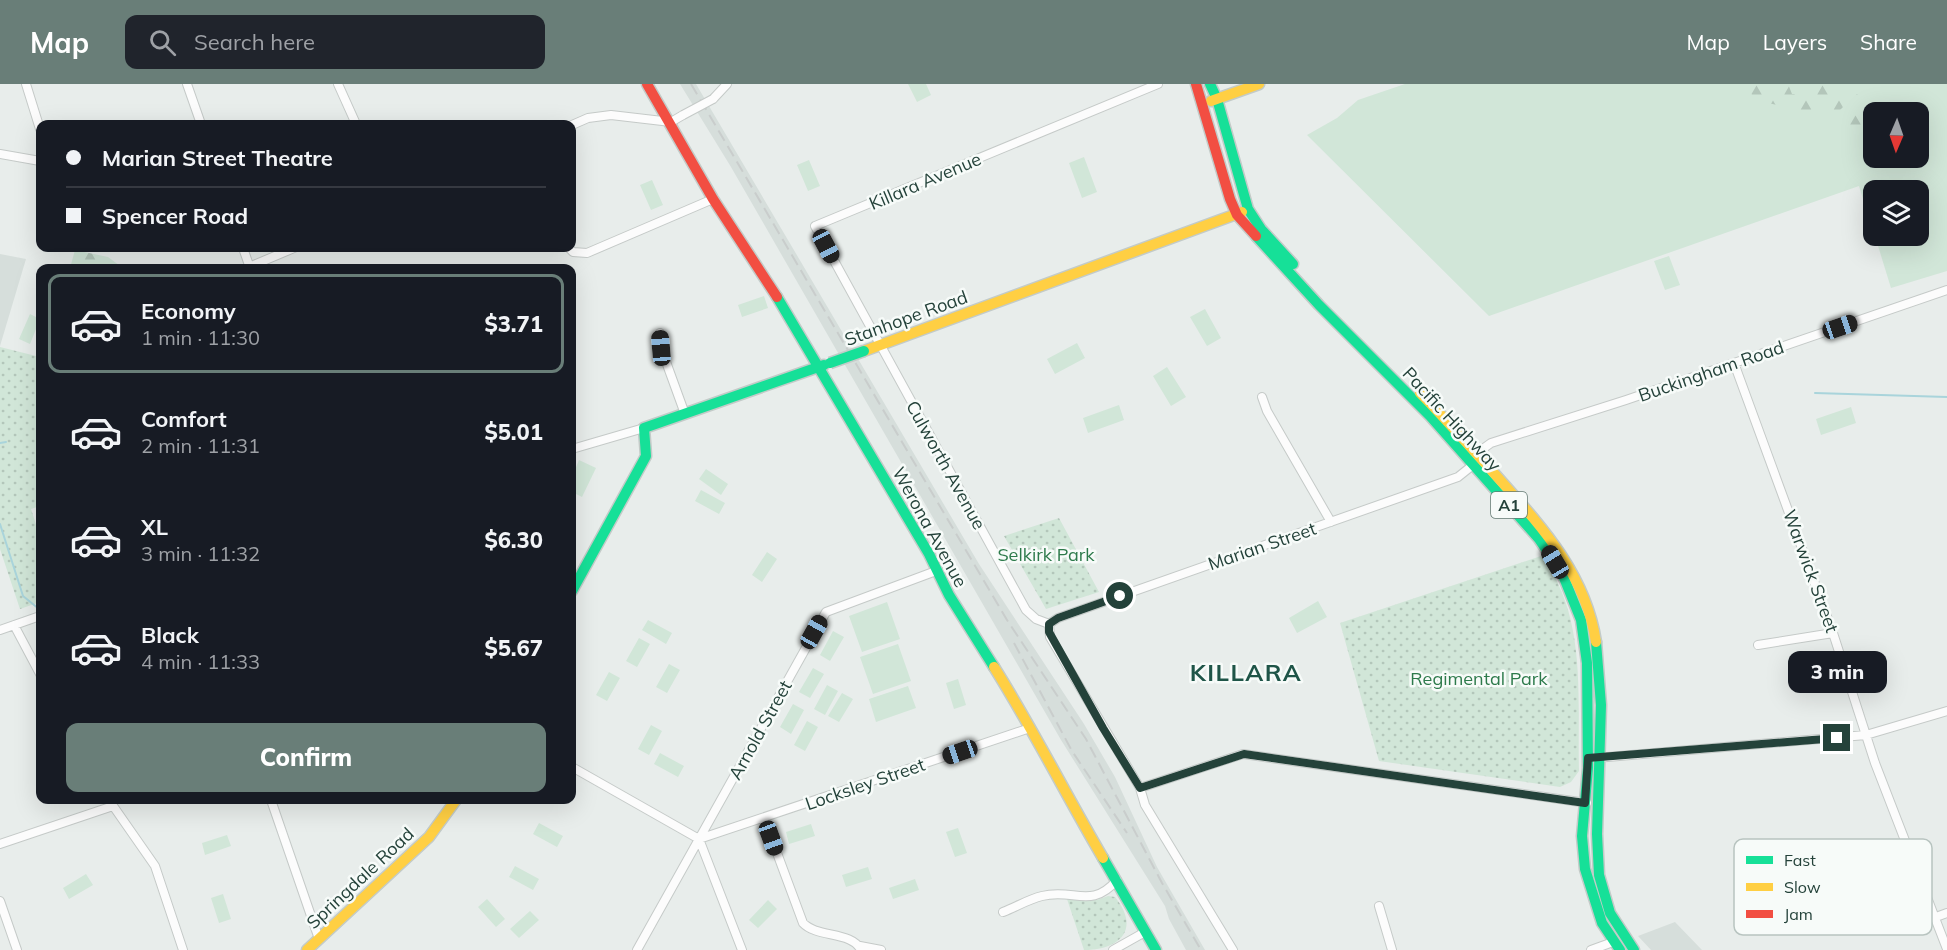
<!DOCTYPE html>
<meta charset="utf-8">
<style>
:root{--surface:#171b24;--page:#20242c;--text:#f1f3f6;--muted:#9ea1a6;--line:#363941;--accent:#697e78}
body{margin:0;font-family:Mulish,sans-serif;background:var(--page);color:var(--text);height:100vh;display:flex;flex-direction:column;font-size:22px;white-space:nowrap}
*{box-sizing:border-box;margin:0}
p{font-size:20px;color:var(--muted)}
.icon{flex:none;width:33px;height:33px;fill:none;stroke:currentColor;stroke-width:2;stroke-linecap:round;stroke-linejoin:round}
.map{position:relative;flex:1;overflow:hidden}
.sheet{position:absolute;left:36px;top:180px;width:540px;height:540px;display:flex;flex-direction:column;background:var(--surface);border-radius:12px;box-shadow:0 6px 24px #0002}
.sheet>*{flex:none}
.banner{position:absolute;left:36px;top:36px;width:540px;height:132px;border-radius:12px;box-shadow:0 6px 24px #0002;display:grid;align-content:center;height:132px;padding:0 30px;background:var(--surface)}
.needle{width:39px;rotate:182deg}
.fabs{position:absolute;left:1863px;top:18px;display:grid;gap:12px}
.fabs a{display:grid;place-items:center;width:66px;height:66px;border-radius:12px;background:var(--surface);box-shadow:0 6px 24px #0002;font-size:30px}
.end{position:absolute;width:27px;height:27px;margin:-14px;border:8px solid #24423a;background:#fff;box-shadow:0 0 0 3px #fff}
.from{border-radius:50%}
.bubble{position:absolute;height:42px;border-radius:12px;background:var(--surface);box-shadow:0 6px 24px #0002;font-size:20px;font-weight:800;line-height:42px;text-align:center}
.car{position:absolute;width:18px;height:36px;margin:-18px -9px;border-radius:8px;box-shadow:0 0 4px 2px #0007;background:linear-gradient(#222 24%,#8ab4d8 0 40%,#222 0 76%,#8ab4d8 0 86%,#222 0)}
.banner b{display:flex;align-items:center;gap:21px;height:57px;font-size:22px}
.banner b+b{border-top:2px solid var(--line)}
.banner i{width:15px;height:15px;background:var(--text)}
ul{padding:10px 0 0;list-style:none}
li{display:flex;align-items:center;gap:18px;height:99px;margin:0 12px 9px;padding:0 18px;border:3px solid transparent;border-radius:12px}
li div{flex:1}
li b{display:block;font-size:22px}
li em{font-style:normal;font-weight:800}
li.active{border-color:var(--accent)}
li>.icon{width:54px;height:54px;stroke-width:1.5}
.action{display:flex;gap:12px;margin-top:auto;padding:12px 30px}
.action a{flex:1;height:69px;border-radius:12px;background:var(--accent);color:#fff;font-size:24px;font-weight:800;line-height:69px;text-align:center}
header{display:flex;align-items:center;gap:36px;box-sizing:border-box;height:84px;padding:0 30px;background:var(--accent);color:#fff}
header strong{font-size:28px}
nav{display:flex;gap:33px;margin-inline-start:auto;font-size:21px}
.search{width:420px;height:54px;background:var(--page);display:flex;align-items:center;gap:15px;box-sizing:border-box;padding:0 21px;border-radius:12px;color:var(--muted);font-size:22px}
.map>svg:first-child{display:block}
.built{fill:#d6dedb}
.grass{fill:#d1e6d8;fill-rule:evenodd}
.forest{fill:url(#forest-firs)}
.park{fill:url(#park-dots)}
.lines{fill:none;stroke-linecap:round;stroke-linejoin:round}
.stream{stroke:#a9d4db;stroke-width:2}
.street-casing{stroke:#c5cac8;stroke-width:10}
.fast-casing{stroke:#c3cbc8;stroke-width:13}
.slow-casing{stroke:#c3cbc8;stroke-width:13}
.jam-casing{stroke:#c3cbc8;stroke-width:13}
.street{stroke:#fcfcfc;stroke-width:8}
.fast{stroke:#16e098;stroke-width:10}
.slow{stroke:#ffcf43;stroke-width:10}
.jam{stroke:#f24e42;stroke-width:10}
.rail{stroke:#c9cdcc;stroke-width:2;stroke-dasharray:12 6;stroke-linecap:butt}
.street-bridge-casing{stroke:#c5cac8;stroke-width:10;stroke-linecap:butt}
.fast-bridge-casing{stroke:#c3cbc8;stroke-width:13;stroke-linecap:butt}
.street-bridge{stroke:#fcfcfc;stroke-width:8}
.fast-bridge{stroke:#16e098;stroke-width:10}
.route{stroke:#24423a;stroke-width:8}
.labels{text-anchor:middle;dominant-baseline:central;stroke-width:5;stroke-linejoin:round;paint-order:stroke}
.shield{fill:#f7fbf9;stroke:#637a73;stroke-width:1.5}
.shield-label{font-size:16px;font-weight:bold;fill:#24423a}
.street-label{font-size:18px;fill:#24423a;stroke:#f7fbf9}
.park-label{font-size:18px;fill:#2d7a4b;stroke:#f7fbf9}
.district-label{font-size:24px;font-weight:bold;letter-spacing:1.5px;fill:#1f5548;stroke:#f7fbf9}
.key{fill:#f7fbf9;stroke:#b8c4c0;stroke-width:1.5}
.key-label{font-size:16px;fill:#24423a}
</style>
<header>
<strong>Map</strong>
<div class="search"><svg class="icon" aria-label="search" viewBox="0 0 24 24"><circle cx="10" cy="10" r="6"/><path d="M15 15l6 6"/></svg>Search here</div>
<nav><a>Map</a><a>Layers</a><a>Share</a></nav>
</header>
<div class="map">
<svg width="1947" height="866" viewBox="0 0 1947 866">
<defs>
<pattern id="forest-firs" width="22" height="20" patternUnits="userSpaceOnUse" patternTransform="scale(1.5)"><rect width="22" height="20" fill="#d1e6d8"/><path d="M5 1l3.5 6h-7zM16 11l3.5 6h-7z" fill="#b3c6ba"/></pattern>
<pattern id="park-dots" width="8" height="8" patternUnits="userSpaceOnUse" patternTransform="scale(1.5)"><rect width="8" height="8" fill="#d1e6d8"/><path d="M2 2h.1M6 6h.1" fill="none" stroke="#b3c6ba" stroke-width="1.8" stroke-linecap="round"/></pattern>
</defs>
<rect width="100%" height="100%" fill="#e8edeb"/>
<path class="built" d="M680,0H696L979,480L1084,640L1115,693L1157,783L1205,866H1186L1169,835L1165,822L1061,656L731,83Z
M0,170L26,175L0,262Z
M1675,838L1702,866H1651L1638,852Z"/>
<path class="grass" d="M908,0H926L931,11L917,18Z
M1405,0H1947V187L1891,204L1875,152H1918V106H1874L1873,148L1859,102L1489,232L1307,51L1337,34L1358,16ZM1874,28H1918V74H1874Z
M1084,73L1097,108L1082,114L1069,79Z
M809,76L820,102L808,107L797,81Z
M652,96L663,121L651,126L640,101Z
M1669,172L1680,201L1665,206L1654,177Z
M764,212L768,224L742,233L738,221Z
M1205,225L1221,254L1207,262L1190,233Z
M30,230L40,235L30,260L19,255Z
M1077,259L1085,274L1055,290L1047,275Z
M1167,283L1186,313L1171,322L1153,292Z
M1119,321L1124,336L1088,349L1083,334Z
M1851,323L1856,339L1821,351L1816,335Z
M579,376L596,384L582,413L572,408V393Z
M706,385L728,400L721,411L699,395Z
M701,406L725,419L719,430L695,417Z
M767,468L777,475L762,498L752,491Z
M1318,517L1327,533L1297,549L1289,534Z
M887,518L900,555L862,568L849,532Z
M648,536L672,549L666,560L642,546Z
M833,547L844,553L830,577L820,571Z
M639,554L650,560L637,583L626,577Z
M898,560L911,597L873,610L860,573Z
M669,580L680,586L667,609L656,603Z
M813,584L824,590L810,614L799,608Z
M609,588L620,594L607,617L596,611Z
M958,595L966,621L954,625L946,599Z
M827,601L838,607L825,631L814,625Z
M908,602L916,624L876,638L869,615Z
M842,609L853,615L839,638L828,632Z
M793,620L804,626L791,650L780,643Z
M807,637L818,643L805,667L794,661Z
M651,641L662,647L649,671L638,665Z
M660,669L684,682L678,693L654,680Z
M539,739L563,752L557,763L533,750Z
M811,740L815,752L789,760L786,748Z
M958,744L967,769L955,773L946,748Z
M227,751L231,762L205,771L202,759Z
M515,782L539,795L533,806L509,793Z
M868,783L872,795L846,803L842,791Z
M86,790L93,801L69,815L63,804Z
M915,795L919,806L893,815L889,804Z
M223,810L231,835L219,839L211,814Z
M487,815L505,835L496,843L478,823Z
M768,816L777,825L758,844L749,836Z
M530,827L539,836L519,854L510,845Z"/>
<path class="forest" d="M1751,0H1788L1792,10H1811L1819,0H1832L1833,3L1842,11L1843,23L1833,33C1819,28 1812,28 1799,35L1792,33L1785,22C1774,21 1757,17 1749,8Z
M1857,10L1866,20L1881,28H1874L1873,57L1846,42C1845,29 1845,18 1857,10Z
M1919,47L1939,62L1941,68C1932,77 1925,77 1914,74H1918Z
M75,166L108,173L123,184H70Z"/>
<path class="park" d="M0,263L40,273V422L31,425L40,453V518L20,525L0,465Z
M1059,434L1099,508L1046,525L1004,452Z
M1541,472C1588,532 1577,615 1579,687L1571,698L1560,703L1379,677L1340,539Z
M1108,812L1115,813C1141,845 1120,866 1084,866L1067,815L1097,816Z"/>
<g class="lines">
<path class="stream" d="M1815,309L1947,313
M0,359L6,358
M0,440L23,512L39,525"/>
<g class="street-casing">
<path id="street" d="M26,0L40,45
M187,0L201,40
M338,0L356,40
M713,15L727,0
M572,41L588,34L611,31L671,38L683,31
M0,70L40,77
M243,164L250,184
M569,164L573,168L587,169L713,115
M249,183L294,164
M660,249L661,264L685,330
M1734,279L1833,549L1875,679L1947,865
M1262,313L1267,327L1331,438
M572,365L644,344
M1477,369L1491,359L1626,316L1947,206
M1049,540L1036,535L1026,526L815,142L1158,0
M1049,540L1058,534L1458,393L1473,381
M1049,540L1050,553L1140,704L1145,721L1233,866
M14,541L40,590
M0,546L40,532
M1758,561L1833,549
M1596,674L1866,651L1947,627
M572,683L699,755L742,866
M1140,704L1243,670L1587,719
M109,716L155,782L183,866
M271,716L319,855
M764,734L803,839C817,854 852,847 861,866
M699,755L1030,644
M0,760L113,722
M0,817L17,866
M1379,822L1392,866
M1003,828C1016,823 1029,815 1042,812C1074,804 1091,826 1117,796
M1936,833L1947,829
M860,862L881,866
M637,866L826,528L936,487
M1113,866L1145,848
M1591,866L1613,858"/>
</g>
<g class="fast-casing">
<path id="fast" d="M1210,0L1217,15L1248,125L1261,145L1293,180
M1256,152L1319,221L1430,332L1539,455L1562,489L1581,536L1587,579L1588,684L1582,752L1585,785L1602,839L1620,866
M777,213L929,470L949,511L994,583
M572,507L646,372L644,344L824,281
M1596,558L1601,621L1597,750L1599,791L1610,829L1634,866
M1103,774L1156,866"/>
</g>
<g class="slow-casing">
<path id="slow" d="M1211,17L1259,0
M864,267L1242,128
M1420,309C1445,334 1468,361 1492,387C1538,439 1585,487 1596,558
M994,583C1033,645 1066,711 1103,774
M307,866L429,753L456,716"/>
</g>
<g class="jam-casing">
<path id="jam" d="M647,0L713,115L777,213
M1196,0L1230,115L1237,131L1256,152"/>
</g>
<use href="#street" class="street"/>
<use href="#fast" class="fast"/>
<use href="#slow" class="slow"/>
<use href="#jam" class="jam"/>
<path class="rail" d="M691,0L1007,536L1086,655L1162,799L1201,866
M1014,559L1072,667L1127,749"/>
<g class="street-bridge-casing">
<path id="street-bridge" d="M683,31L713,15"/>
</g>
<g class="fast-bridge-casing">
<path id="fast-bridge" d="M830,279L864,267"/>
</g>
<use href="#street-bridge" class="street-bridge"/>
<use href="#fast-bridge" class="fast-bridge"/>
</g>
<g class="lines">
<path class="route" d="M1120,512L1058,534L1049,540V548L1103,644L1140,704L1244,670L1585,719L1588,674L1837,654"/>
</g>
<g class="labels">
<rect class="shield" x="1491" y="408" width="36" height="26" rx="4.5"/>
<g class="shield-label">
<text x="1509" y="421">A1</text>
</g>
<g class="street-label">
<text transform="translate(925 97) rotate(-23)">Killara Avenue</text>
<text transform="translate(906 234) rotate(-20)">Stanhope Road</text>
<text transform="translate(1711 287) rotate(-19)">Buckingham Road</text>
<text transform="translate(1452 335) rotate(47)">Pacific Highway</text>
<text transform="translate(946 381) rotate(61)">Culworth Avenue</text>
<text transform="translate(930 443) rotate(61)">Werona Avenue</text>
<text transform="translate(1262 462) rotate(-19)">Marian Street</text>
<text transform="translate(1811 487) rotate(70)">Warwick Street</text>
<text transform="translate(760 646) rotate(-61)">Arnold Street</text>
<text transform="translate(865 700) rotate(-19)">Locksley Street</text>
<text transform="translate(360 794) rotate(-43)">Springdale Road</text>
</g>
<g class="park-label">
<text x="1046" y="470">Selkirk Park</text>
<text x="1479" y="594">Regimental Park</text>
</g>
<g class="district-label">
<text x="1246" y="588">KILLARA</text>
</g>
</g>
<rect x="1734" y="755" width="198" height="96" rx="9" class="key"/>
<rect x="1746" y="772" width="27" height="8" fill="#16e098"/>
<rect x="1746" y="799" width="27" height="8" fill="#ffcf43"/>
<rect x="1746" y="826" width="27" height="8" fill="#f24e42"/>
<g class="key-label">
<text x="1784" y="782">Fast</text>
<text x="1784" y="809">Slow</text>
<text x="1784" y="836">Jam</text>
</g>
</svg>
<div class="fabs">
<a><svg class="needle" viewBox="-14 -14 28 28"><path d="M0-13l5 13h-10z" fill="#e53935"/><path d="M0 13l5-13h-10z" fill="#9ea1a6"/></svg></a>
<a><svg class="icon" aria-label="layers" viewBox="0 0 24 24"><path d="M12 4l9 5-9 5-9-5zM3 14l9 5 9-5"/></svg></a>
</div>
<i class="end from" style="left:1120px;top:512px"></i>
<i class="end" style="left:1837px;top:654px"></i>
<div class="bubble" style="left:1788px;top:567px;width:99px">3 min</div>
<i class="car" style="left:826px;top:162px;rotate:152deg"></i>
<i class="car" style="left:1840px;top:243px;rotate:71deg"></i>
<i class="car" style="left:661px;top:264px;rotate:355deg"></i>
<i class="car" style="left:1555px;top:478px;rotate:329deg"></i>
<i class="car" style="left:814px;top:548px;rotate:29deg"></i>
<i class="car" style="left:960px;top:668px;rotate:251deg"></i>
<i class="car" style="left:771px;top:754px;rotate:160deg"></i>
<div class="banner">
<b><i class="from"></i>Marian Street Theatre</b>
<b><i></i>Spencer Road</b>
</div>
<section class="sheet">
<ul>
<li class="active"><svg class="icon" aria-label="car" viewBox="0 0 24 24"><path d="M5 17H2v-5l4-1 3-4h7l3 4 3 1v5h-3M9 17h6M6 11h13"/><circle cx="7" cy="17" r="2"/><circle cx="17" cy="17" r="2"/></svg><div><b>Economy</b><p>1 min · 11:30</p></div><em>$3.71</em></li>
<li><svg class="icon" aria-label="car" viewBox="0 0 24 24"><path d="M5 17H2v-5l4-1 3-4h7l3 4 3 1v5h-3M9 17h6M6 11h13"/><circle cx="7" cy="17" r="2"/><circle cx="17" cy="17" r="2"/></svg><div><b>Comfort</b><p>2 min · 11:31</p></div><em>$5.01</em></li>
<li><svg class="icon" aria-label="car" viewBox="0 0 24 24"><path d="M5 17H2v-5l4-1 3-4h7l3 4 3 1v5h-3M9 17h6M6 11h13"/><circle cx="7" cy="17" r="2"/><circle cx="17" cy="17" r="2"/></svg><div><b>XL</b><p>3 min · 11:32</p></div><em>$6.30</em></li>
<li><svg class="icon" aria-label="car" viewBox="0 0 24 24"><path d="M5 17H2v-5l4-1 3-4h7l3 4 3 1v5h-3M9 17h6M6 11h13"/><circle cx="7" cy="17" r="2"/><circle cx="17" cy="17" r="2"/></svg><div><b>Black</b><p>4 min · 11:33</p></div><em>$5.67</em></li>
</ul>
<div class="action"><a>Confirm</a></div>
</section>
</div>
